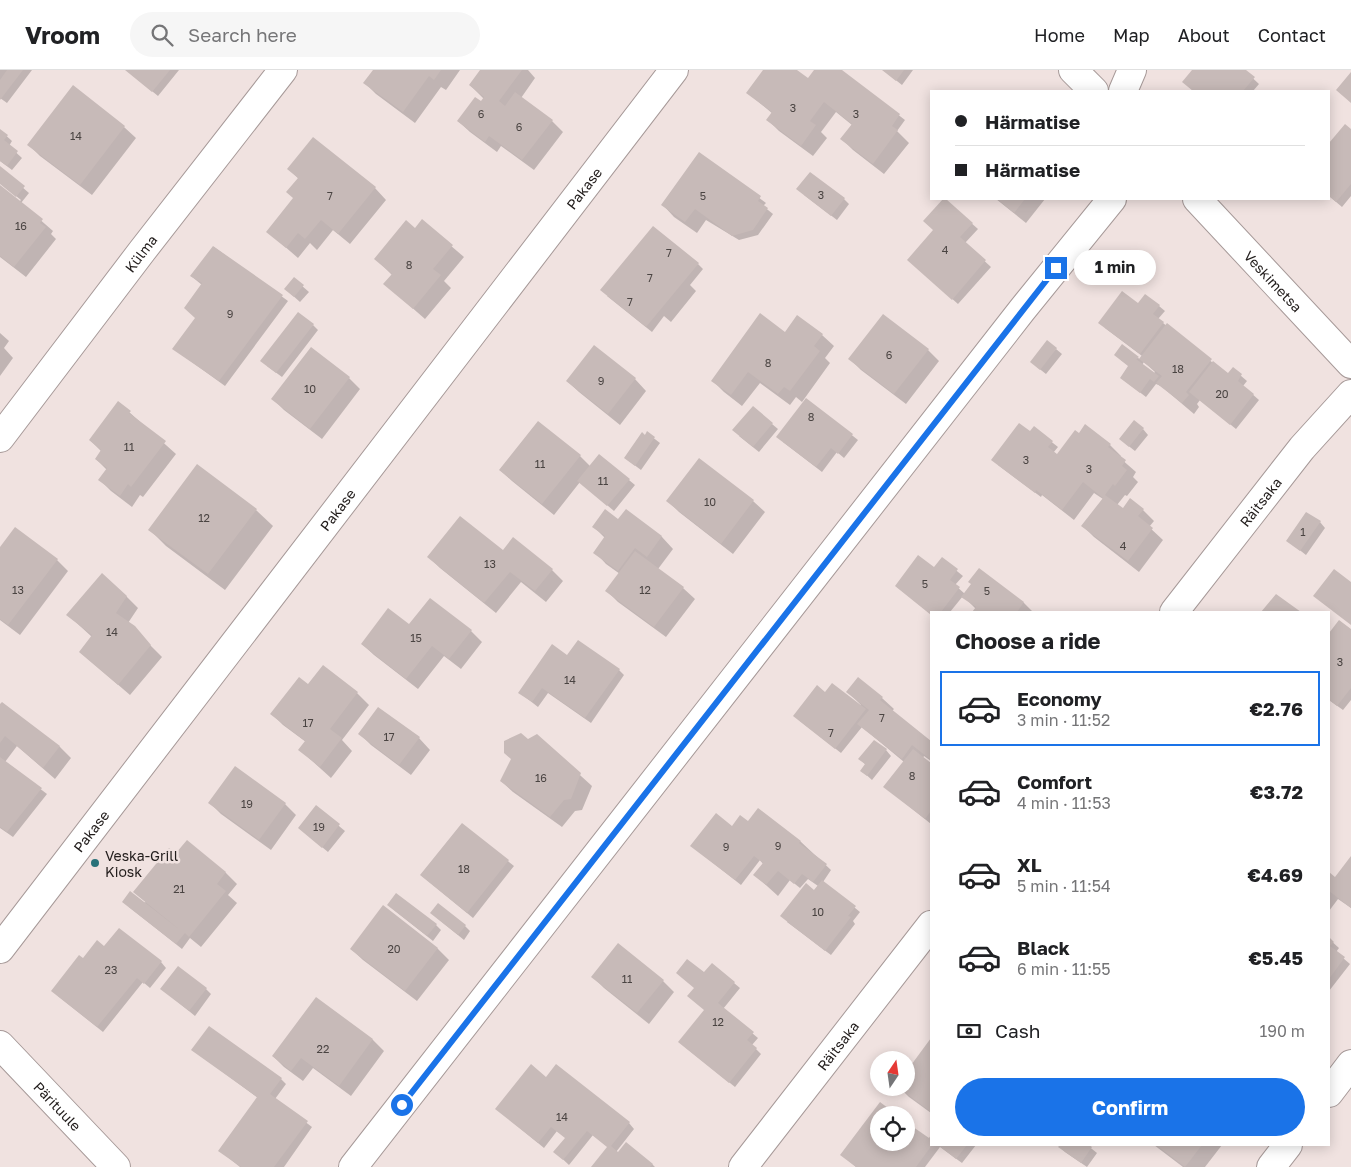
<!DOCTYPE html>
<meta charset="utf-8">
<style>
:root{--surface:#fff;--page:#f6f6f6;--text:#202124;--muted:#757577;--line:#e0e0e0;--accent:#1a73e8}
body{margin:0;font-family:"Golos Text",sans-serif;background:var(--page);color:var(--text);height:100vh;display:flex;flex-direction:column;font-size:19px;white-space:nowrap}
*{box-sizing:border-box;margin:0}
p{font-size:16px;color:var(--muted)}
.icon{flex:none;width:28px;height:28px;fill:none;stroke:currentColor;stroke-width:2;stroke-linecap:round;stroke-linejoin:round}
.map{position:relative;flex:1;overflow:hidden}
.side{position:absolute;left:930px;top:541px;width:400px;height:535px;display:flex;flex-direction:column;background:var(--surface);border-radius:0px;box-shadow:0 2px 12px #0003}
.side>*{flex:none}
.banner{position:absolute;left:930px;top:20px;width:400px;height:110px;border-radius:0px;box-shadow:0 2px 12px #0003;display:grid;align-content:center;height:110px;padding:0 25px;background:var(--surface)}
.needle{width:32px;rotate:13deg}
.fabs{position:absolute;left:870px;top:981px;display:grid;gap:10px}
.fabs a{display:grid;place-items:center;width:45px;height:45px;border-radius:50%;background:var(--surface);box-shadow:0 2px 12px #0003;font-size:25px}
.end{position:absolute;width:22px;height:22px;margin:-11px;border:6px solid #1a73e8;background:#fff;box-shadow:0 0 0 2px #fff}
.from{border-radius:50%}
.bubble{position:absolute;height:35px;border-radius:18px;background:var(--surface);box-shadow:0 2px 12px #0003;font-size:16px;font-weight:700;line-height:35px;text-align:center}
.banner b{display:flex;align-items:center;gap:18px;height:48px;font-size:19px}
.banner b+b{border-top:1px solid var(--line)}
.banner i{width:12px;height:12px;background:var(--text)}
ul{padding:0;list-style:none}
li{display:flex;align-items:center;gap:15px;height:75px;margin:0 10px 8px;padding:0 15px;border:2px solid transparent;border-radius:0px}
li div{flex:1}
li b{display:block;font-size:19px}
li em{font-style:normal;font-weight:700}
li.current{border-color:var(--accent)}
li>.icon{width:45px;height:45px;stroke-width:1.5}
h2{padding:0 25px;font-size:22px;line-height:60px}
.pay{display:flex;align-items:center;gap:12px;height:55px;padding:0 25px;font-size:19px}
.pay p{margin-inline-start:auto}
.primary-button{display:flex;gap:10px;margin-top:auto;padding:10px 25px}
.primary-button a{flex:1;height:58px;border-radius:30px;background:var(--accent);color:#fff;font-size:20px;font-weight:700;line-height:58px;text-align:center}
header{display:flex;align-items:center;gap:30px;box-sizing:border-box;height:70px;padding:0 25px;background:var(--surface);border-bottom:1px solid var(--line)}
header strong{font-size:24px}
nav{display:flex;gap:28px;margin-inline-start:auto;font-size:18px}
.search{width:350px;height:45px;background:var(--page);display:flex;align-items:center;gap:12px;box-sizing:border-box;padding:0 18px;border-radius:28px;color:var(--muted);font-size:19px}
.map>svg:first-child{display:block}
.shadow{fill:#0003;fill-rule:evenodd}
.building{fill:#c7bab8}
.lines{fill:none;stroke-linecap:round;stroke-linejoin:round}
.minor-casing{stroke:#a69998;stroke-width:30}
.minor{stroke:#fff;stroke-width:28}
.route{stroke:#1a73e8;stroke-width:6}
.poi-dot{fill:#287279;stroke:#f0e2e0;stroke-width:2}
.labels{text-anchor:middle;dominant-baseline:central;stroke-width:5;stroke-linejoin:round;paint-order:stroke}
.number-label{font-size:11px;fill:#4a4442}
.street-label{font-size:14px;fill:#211c1b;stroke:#f0e2e0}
.poi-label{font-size:14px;fill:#211c1b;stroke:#f0e2e0;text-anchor:start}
</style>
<header>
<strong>Vroom</strong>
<div class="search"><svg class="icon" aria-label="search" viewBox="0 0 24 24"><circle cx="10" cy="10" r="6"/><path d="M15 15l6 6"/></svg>Search here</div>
<nav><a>Home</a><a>Map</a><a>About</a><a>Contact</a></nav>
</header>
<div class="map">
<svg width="1351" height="1097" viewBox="0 0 1351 1097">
<rect width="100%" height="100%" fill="#f0e2e0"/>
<path class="shadow" d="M0,0H32L7,33L0,28Z
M126,0H179L158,26Z
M374,0H460L446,20L441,17L415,53L376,24L365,13Z
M482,0H528L535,8L521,28L552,51L563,62L534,100L501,76L497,82L470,62L458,51L484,29L470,15Z
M765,0H795L808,10L815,0H840L905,50L897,61L909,73L884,104L853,80L842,69L852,55L836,42L821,62L827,68L813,86L779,61L768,50L773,44L748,23Z
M883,0H913L902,15Z
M1194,0H1244L1259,14L1253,21H1194L1189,17Z
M1345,56L1351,61V126L1342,137L1329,126V74Z
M124,57L136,68L92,125L40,86L29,75Z
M0,60L12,71L9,76L22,88L12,100L0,91Z
M313,69L375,118L386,130L350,174L333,160L317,180L310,173L298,188L268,162L295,129L298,108L289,99Z
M700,84L766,133L763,136L773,144L758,165L739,170L706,150L697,163L674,147L663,135Z
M0,98L29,123L21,133L53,161L51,164L56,169L26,207L0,187V117L19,132L21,130L0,113Z
M804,125L844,129L849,134L837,150Z
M944,129L978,159L965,173L991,197L958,234L914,195L935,160L925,151Z
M996,129H1045L1026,153Z
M422,151L464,187L444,211L451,218L425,249L385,214L392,205L376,189L415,160Z
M214,177L288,231L225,316L174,279L197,249L202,215L191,206Z
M698,194L703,199L690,215L696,221L671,252L664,246L652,262L607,226Z
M294,209L309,222L300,232L291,224Z
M1138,235L1159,236L1165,241L1158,249L1228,305L1233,299L1247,311L1243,316L1259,330L1236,359L1200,330L1197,334L1199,337L1194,344L1161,316L1156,314L1146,327L1121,308L1129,296L1121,290L1138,288L1140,289L1142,286L1105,258ZM1144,292L1155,302L1153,304L1142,295Z
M797,247L822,265L834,276L825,288L830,293L802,332L796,327L790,335L760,313L742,336L724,322L713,311L785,263Z
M313,255L318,260L282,307L267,296Z
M0,263L9,271L4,278L13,288L0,306Z
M1056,279L1062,284L1046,304L1037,297Z
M928,280L939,291L906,334L861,300L850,289Z
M349,308L360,319L322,369L284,340L273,329Z
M635,309L646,321L620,355L579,322L567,311Z
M806,329L858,370L844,388L837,382L822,402L783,372Z
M119,333L176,384L143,427L140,425L132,437L111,421L100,410L107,400L96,389L102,382L90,370Z
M538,352L580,386L591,397L600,386L635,415L614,441L580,412L554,445L512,411L500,400Z
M772,354L778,359L759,382L739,366Z
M1086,356L1110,375L1121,386L1120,388L1136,402L1133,407L1138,412L1127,426L1125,425L1117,435L1123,440H1143L1154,451L1149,457L1163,470L1139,502L1094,467L1083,456L1103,429L1094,423L1074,450L1042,425L1041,427L998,395L1034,358L1058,377L1053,383L1057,386L1080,365Z
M1143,359L1148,365L1135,381L1126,374Z
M647,363L660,373L641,400L625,388Z
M699,390L753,431L765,442L733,484L679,442L668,431Z
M256,440L273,456L225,520L166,476L150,460Z
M626,441L662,467L673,479L658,499L683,518L695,529L666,567L618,532L607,521L620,504L606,494L595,482L605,468L594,457L618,451Z
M1320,452L1325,458L1306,485L1288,471Z
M0,479L57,490L68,501L20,565L0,550Z
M503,482L552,500L563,511L546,532L521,512L496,543L440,498L429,487Z
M942,489L963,506L955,515L965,524L972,514L979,500L1024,533L1033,542H973L976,539L963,526L950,542H931V544L896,516L935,499Z
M1276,525L1299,542H1263Z
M126,526L138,538L128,553L162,587L130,625L80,582L92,567L68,545Z
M1339,551L1351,560V630L1343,640L1329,630V565Z
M410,556L471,561L482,572L461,599L444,586L418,619L374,585L362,574Z
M567,587L619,600L624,605L591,653L548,623L538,637L520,623Z
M323,597L357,623L369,635L342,670L352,681L331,708L300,680L306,672L283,655L272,644L309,616Z
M858,609L882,628L894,639L892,641L931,672V691L924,686L923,688L931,694V754L885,717L904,692L862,657L841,683L800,651L825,624L859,636L861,635L848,622Z
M2,633L60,677L71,688L55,709L17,676L5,692L47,724L13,767L0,758V636Z
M379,639L419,668L430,680L411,705L371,675L360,664Z
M537,666L592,716L582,740L575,741L562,757L513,722L501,711L528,671Z
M886,680L891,686L872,710L862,701L866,695L860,689Z
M210,733L285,734L296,745L271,780L221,744Z
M316,737L345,761L328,782L299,758Z
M748,753L800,771L831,800L823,812L860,842L853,851L855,854L831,885L787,852L818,816L808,809L800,818L790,810L778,826L755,805L763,794L760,790L741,815L698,781L732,758Z
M462,754L514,796L473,848L421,805Z
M187,772L226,803L237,814L228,825L237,833L201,877L190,868L182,879L129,837L146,832L135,822L176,785Z
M1351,788V838L1338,829L1329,841V818Z
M383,837L438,879L449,890L417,931L363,890L351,879Z
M394,840L436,855L441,860L433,871Z
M437,848L465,856L470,861L464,870Z
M1329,869L1339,878L1336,882L1350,894L1329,921Z
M105,877L161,892L166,898L150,918L143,912L103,962L58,926L83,890Z
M704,904L734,913L740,918L723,939L758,968L752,975L761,984L735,1017L685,977L705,940L695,918Z
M593,907L663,911L674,922L649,954L604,918Z
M162,919H206L211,924L195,946Z
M316,929L373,970L384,981L351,1026L313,998L303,1011L284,997L273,986Z
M931,971V1043L909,1027L900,1018H906V1004Z
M193,980L281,1009L286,1014L275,1029L312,1057L284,1097H240L220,1081L258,1028Z
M547,1008L629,1053L634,1059L616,1082L652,1094L655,1097H593L608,1077L593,1065L569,1095L555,1082L566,1068L557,1061L544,1078L497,1039Z
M880,1034L895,1045H879V1072H906L929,1070L931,1067V1075H976L962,1093L940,1077L925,1097H856L842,1085Z
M1061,1075H1087L1097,1083L1087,1097L1065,1082L1060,1077Z
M1154,1075H1222L1205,1097H1183Z"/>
<path class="building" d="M7,0H23L0,30V10Z
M125,0H170L152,22Z
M373,0H441L434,10L429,6L403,42L363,13Z
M480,0H522L499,31L505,36L515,22L553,50L522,90L489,66L485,72L457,51L475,27L481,31L484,27L469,15Z
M763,0H797L808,8L814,0H842L900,44L892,56L898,60L873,94L840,69L852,54L824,32L810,51L816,55L801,76L766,50L772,42L746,23Z
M882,0H904L896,11Z
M1192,0H1246L1255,7L1243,21H1193L1182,12Z
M1351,2V33L1336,20Z
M73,15L125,56L80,115L27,75Z
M1345,54L1351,59V114L1336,132L1329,126V73Z
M0,59L8,65L4,70L18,81L7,96L0,91Z
M313,67L376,117L338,164L321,150L305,169L298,163L286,178L266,162L293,128L286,122L298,108L287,99Z
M699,82L761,126L758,131L768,138L753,160L732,166L695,139L685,152L661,135Z
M0,96L25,116L16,127L0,114Z
M810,102L845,128L831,146L796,119Z
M0,115L43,149L40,153L46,157L14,197L0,186Z
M943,129H946L973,153L960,167L986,190L952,230L907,190L933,160L923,151Z
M997,129H1025L1014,143Z
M422,149L453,175L433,199L441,205L413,239L383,214L392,204L374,189L406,150L415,158Z
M653,156L699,193L646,257L600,220Z
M213,176L283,225L219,311L172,279L195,248L184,238L202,213L190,206Z
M294,207L304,215L294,227L284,219Z
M1122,221L1138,233L1145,224L1160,235L1153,244L1164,252L1140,284L1098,253Z
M298,242L314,254L276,303L260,291Z
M760,243L785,262L797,245L823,264L814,276L820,281L790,321L784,317L778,324L748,302L731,325L711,311Z
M883,244L929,279L894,324L848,289Z
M1167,253L1212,289L1186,322L1189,325L1182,333L1156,313L1162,306L1139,289Z
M1047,270L1057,278L1040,300L1030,292Z
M1122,274L1139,287L1136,289L1159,306L1154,312L1150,309L1140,323L1120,308L1128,296L1114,285Z
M594,275L636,308L608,344L566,311Z
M311,277L350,307L310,359L271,329Z
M1213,291L1228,303L1233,297L1242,304L1238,311L1254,324L1230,355L1189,322Z
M806,328L853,364L838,384L831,378L816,397L776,367Z
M118,331L131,341L129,343L166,371L131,417L128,414L120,426L98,410L107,398L95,389L101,380L89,370Z
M753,336L773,353L753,377L732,360Z
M1134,350L1144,358L1129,377L1119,369Z
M538,351L581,385L542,434L499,400Z
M1019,353L1030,361L1034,356L1053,371L1048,377L1057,384L1075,360L1079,363L1085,354L1111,374L1108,377L1126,390L1122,396L1127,400L1115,416L1113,414L1105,425L1123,438L1130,428L1144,439L1138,446L1153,458L1128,491L1081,456L1103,428L1083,412L1062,440L1036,420L1035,423L991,390Z
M647,361L655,367L635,396L624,388L642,362L645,365Z
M599,384L630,409L607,436L577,411Z
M699,388L754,430L721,474L666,431Z
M197,394L257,439L208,504L148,460Z
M605,439L618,449L626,439L662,466L647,487L635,478L618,501L593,483L605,466L592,457Z
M1306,442L1321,451L1300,481L1286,471Z
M460,446L503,480L513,467L553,499L535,521L510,502L484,533L427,487Z
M15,457L58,489L8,555L0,549V477Z
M635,481L684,517L654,557L605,521Z
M918,485L934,497L942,487L958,499L950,510L960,517L941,542H931V545L895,516Z
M979,498L1024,532L1017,542H972L976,537L961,527L971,514L968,512Z
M1334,499L1351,512V555L1313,526Z
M102,503L127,526L116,543L135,556L151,575L118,615L79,582L92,565L66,545Z
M1276,524L1301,542H1261Z
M430,528L472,560L449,589L432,576L406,609L361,574L388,538L409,554Z
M1339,550L1351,559V618L1337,636L1329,630V563Z
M578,570L620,599L585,648L542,618L532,632L518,623L552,574L567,585Z
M323,595L358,622L330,659L342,668L320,697L298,680L305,671L270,644L299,607L308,614Z
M858,607L883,627L880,630L931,671V690L912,675L902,689L857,654L869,640L846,622Z
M832,613L866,639L835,679L793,646L817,615L825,622Z
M2,632L60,676L43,698L5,666L0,673V634Z
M378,637L420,667L399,695L358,664Z
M521,663L528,669L537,664L581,703L571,729L564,730L550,747L500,711L511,689L504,683V671Z
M874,670L887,679L867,706L860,701L865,694L858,689Z
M913,679L931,693V741L925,749L883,717Z
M0,687L42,718L7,762L0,757Z
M235,696L286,733L259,770L208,733Z
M316,735L340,754L322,778L298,758Z
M758,738L801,771L799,773L827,794L813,812L802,804L794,814L778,801L766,815L753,805L763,793L754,786L735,810L690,776L716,743L732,756L740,745L748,751Z
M462,753L509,790L467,843L420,805Z
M187,770L226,802L217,814L226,821L189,867L185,863L176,874L122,832L130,821L180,860L133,822L169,778L176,783Z
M1351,786V838L1329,821V802L1335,807Z
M822,810L856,836L848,846L851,847L825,881L780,846L806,813L814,820Z
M396,823L437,854L427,866L387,835Z
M438,833L466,855L458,865L430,843Z
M383,835L438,878L405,921L350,879Z
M119,858L162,891L144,914L137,908L97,957L51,921L79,885L83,888L97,870L104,876Z
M1329,867L1334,872L1330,876L1345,887L1329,909Z
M618,873L664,910L637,943L591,907Z
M687,889L704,902L712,893L735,912L718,933L754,962L747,970L757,978L729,1013L678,972L704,940L687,926L694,918L676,903Z
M178,896L207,918L189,941L160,919Z
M316,927L373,969L339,1016L301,988L291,1001L272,986Z
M209,956L282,1008L270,1024L308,1051L274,1097H241L218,1081L257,1027L191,980Z
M931,968V1042L899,1018H906V1002Z
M531,994L546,1007L556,994L630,1052L611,1076L618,1082L626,1072L653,1094L650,1097H591L607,1077L587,1061L563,1090L553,1082L565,1068L551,1057L538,1073L495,1039Z
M880,1032L897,1045H879V1072H906V1052L929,1068L931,1065L932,1075L916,1097H856L840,1085Z
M938,1075H967L956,1089Z
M1060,1075H1089L1092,1077L1081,1093L1058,1077Z
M1156,1075H1202L1185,1097Z"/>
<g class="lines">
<g class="minor-casing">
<g id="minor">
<path d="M1073,0L1094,21"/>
<path d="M1123,21L1132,0"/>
<path id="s1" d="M1197,129L1351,294"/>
<path id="s2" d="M0,368L142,181L283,0"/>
<path id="s3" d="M1174,542L1302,378L1351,324"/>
<path id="s4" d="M0,879L674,0"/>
<path id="s5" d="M0,975L116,1097"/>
<path d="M1329,1023L1351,994"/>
<path d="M353,1097L1022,240L1112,129"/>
<path id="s6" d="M743,1097L931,855"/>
<path d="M1271,1097L1288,1075"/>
</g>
</g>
<use href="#minor" class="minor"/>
</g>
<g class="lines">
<path class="route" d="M402,1035L1056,198"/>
</g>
<circle class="poi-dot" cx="95" cy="793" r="5"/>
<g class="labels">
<g class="number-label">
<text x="793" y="37">3</text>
<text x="481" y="43">6</text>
<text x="856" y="43">3</text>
<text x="519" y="56">6</text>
<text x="76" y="65">14</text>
<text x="821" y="124">3</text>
<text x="330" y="125">7</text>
<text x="703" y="125">5</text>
<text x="21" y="155">16</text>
<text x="945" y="179">4</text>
<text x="669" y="182">7</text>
<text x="409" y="194">8</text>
<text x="650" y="207">7</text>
<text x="630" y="231">7</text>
<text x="230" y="243">9</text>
<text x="889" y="284">6</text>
<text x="768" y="292">8</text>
<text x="1178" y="298">18</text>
<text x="601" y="310">9</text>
<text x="310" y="318">10</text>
<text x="1222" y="323">20</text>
<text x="811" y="346">8</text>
<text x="129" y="376">11</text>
<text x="1026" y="389">3</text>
<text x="540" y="393">11</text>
<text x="1089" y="398">3</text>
<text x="603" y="410">11</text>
<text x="710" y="431">10</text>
<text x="204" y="447">12</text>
<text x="1303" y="461">1</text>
<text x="1123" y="475">4</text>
<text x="490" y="493">13</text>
<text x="925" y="513">5</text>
<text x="18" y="519">13</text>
<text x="645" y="519">12</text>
<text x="987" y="520">5</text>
<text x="112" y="561">14</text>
<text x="416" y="567">15</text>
<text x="1340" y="591">3</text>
<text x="570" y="609">14</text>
<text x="882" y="647">7</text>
<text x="308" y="652">17</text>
<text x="831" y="662">7</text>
<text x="389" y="666">17</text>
<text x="912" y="705">8</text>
<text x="541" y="707">16</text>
<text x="247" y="733">19</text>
<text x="319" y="756">19</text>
<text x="778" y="775">9</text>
<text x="726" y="776">9</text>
<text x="464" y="798">18</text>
<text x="179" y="818">21</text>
<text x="818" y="841">10</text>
<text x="394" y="878">20</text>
<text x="111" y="899">23</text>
<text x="627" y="908">11</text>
<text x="718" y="951">12</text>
<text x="323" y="978">22</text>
<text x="562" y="1046">14</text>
</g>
<g class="street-label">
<text stroke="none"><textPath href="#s4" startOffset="959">Pakase</textPath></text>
<text stroke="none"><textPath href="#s2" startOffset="232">Külma</textPath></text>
<text stroke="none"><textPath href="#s1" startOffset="112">Veskimetsa</textPath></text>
<text stroke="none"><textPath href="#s3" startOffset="140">Räitsaka</textPath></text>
<text stroke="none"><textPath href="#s4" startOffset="554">Pakase</textPath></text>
<text stroke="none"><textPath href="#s4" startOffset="149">Pakase</textPath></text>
<text stroke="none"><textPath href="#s6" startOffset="154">Räitsaka</textPath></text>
<text stroke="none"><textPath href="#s5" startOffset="84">Pärituule</textPath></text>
</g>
<g class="poi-label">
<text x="105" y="785">Veska-Grill<tspan x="105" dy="16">Kiosk</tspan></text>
</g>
</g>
</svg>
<div class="fabs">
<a><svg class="needle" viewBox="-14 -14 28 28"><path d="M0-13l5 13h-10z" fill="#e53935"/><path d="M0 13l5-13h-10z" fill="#757577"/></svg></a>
<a><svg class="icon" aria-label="locate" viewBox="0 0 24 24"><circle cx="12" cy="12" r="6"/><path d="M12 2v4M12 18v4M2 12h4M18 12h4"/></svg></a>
</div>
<i class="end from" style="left:402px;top:1035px"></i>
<i class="end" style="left:1056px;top:198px"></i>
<div class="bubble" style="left:1074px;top:180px;width:82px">1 min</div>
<div class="banner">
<b><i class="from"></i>Härmatise</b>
<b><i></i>Härmatise</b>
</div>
<section class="side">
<h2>Choose a ride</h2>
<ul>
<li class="current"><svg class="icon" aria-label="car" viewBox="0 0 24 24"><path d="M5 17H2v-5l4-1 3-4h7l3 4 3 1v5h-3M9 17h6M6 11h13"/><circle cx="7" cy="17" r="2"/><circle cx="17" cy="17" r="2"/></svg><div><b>Economy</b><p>3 min · 11:52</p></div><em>€2.76</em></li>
<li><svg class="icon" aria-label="car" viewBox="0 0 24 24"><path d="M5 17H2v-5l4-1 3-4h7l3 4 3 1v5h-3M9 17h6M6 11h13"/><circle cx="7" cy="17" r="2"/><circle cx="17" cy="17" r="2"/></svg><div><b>Comfort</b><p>4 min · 11:53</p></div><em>€3.72</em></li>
<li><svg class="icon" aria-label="car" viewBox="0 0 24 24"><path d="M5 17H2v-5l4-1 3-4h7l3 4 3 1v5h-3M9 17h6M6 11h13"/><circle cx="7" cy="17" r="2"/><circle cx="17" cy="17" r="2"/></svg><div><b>XL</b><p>5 min · 11:54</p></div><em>€4.69</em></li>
<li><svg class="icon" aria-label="car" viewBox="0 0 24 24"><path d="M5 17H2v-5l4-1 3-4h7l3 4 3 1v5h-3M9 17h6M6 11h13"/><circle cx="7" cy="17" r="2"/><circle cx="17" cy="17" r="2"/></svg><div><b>Black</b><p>6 min · 11:55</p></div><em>€5.45</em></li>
</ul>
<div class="pay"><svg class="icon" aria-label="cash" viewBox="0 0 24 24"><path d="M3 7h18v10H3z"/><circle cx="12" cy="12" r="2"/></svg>Cash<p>190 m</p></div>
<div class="primary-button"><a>Confirm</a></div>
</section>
</div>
